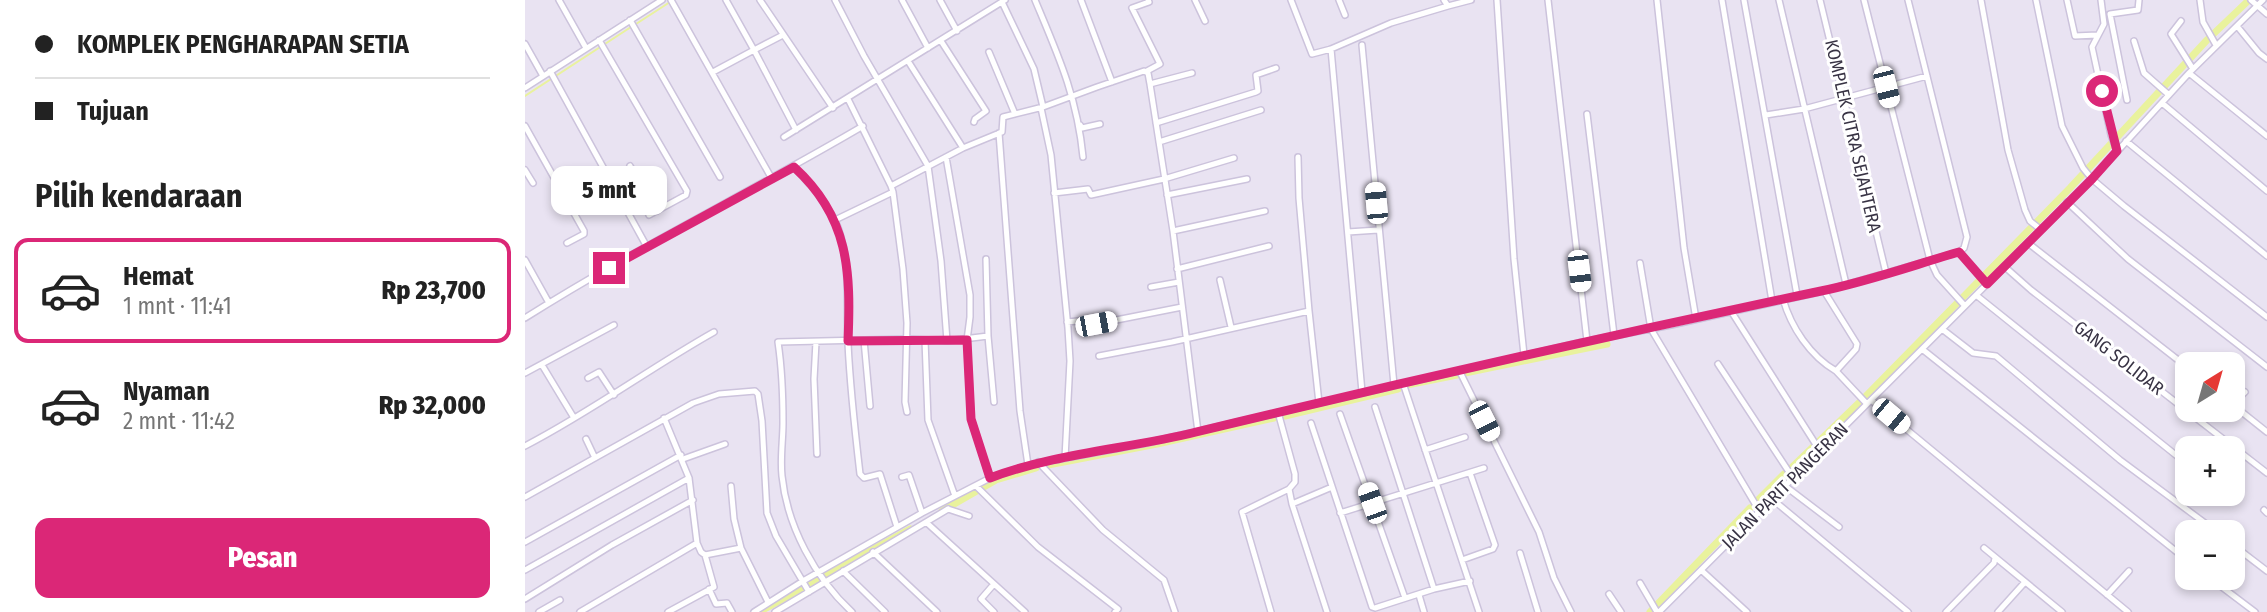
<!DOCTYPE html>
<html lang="id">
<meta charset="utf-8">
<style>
:root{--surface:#fff;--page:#f2f2f2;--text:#222;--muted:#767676;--line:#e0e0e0;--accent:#db2777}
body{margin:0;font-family:"Fira Sans Condensed",sans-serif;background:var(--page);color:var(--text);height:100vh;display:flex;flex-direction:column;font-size:26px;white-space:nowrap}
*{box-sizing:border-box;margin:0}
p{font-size:23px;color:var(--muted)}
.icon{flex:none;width:38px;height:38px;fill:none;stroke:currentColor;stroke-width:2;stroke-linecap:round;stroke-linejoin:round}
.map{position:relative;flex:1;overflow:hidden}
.drawer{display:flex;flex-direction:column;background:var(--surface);width:525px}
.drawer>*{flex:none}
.top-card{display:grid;align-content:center;height:154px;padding:0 35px;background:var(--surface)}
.needle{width:46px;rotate:37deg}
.fabs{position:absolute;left:1650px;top:352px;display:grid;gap:14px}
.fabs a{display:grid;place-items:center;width:70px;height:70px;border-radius:14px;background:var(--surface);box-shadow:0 4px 10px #0003;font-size:35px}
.end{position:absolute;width:32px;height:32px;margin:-16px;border:9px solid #db2777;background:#fff;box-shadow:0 0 0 4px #fff}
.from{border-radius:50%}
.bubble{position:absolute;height:49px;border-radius:14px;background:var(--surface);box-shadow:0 4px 10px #0003;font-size:23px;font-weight:800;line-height:49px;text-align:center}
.car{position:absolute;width:21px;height:42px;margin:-21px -10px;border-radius:9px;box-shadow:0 0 5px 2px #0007;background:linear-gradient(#fff 24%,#345 0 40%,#fff 0 76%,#345 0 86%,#fff 0)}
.top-card b{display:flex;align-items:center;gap:24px;height:66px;font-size:26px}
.top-card b+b{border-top:2px solid var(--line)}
.top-card i{width:18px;height:18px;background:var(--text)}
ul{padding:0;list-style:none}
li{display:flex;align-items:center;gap:21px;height:105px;margin:0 14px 10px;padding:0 21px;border:4px solid transparent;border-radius:14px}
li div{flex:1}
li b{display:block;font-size:26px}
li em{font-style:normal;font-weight:800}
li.selected{border-color:var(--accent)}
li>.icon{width:63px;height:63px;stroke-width:1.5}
h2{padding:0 35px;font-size:32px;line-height:84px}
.primary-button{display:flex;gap:14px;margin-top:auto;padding:14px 35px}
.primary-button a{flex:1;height:80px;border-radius:14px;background:var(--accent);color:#fff;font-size:28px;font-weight:800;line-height:80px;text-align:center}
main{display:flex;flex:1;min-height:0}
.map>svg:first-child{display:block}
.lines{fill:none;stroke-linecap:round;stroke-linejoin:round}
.stream{stroke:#e9f29d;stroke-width:2}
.canal{stroke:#e9f29d;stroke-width:7}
.street-casing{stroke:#ccc3dc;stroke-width:8}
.street{stroke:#fff;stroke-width:5}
.route{stroke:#db2777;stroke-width:9}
.labels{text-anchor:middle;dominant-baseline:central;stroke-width:6;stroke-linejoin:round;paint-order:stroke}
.street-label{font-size:18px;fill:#383344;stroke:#fff}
</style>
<main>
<section class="drawer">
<div class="top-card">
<b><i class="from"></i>KOMPLEK PENGHARAPAN SETIA</b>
<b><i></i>Tujuan</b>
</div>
<h2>Pilih kendaraan</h2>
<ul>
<li class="selected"><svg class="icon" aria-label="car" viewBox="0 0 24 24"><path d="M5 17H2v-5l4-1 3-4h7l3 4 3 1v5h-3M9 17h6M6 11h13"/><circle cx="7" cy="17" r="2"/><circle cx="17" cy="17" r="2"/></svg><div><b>Hemat</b><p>1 mnt · 11:41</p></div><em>Rp 23,700</em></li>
<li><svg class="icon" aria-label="car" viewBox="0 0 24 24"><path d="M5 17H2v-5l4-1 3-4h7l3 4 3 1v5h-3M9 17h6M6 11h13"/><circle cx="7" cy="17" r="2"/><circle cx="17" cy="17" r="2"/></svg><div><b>Nyaman</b><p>2 mnt · 11:42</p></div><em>Rp 32,000</em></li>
</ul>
<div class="primary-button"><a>Pesan</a></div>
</section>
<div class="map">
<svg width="1742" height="612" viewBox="0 0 1742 612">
<rect width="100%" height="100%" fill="#e9e3f2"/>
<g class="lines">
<path class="stream" d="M111,24L145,2
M0,96L106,27"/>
<path class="canal" d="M940,373L1082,344
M882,385L932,375
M760,416L873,389
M523,465L632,444L749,418
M1265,469L1341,396L1545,188L1682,40L1724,0
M1232,501L1259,474
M417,511L471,480L511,468
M234,612L385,529
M1125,612L1225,508"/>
<g class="street-casing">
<path id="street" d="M34,0L61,48
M146,0L247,179
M235,0L308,108
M310,0L339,56L403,166L416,261L422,341
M377,0L403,48
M415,0L432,31
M510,0C533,55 552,96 558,157
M556,0L587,82
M670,0L680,21
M766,0L787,54L806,49L866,23L923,6
M814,0L820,15
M919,0L923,6L946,0
M972,0L989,259L999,355
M1023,0L1062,341
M1132,0L1159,248L1171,319
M1197,0L1247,301
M1219,0L1272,295
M1254,0L1321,284
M1295,0L1361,273
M1339,0L1405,260L1412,275L1440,306
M1456,0L1483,150L1500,210L1505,221L1515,229
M1511,0L1537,126L1558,168L1567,179L1599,206L1742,317
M1542,0L1550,36L1572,35
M1576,0L1579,24L1567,47L1586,135L1592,151
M1675,0L1678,22L1691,45
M1726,0L1742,14
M477,2L509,69L518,107
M105,20L195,177
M1656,21L1646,34L1668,69
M1712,26L1734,53L1742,59
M258,35L229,50L271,130
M74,40L162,191L161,195L124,215
M416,41L461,111L450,119L449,122
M1609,41L1619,73L1644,95
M0,44L18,76
M837,45L869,385
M806,49L837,392
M464,52L490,114
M383,61L438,148
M25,71L122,247
M622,71L635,64L607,8L624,2L623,0
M188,72L229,50L201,0
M1664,73L1742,136
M625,84L667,73
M0,88L137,0
M323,99L366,186
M1602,100L1585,14L1613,10L1614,0
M1637,103L1742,191
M516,108L526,155L543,328L545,361L540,458
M1062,114L1089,335
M1241,115L1279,109L1402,76
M631,123L731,92L733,91L731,75L751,68
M555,125L557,128L575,124
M0,126L59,231V234L42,243
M474,133L495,411L503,465
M259,137L480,0
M1601,141L1742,256
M634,142L736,110
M421,157L445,295V317L442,340L446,419L465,478
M105,166L132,211
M269,167L291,191L310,220
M0,170L8,183
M368,192L378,269L382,323L380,402L382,412
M529,193L563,189L566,195L639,179L709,158
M642,195L722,179
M1542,202L1603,259L1742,367
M648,231L740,211
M823,232L853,230
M1503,243L1662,367
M1434,252L1462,284
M461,259L463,336L469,402
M0,260L24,303
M1115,263L1126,329L1235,512
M1480,267L1506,290L1742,473
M652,269L744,246
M695,280L706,327
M626,287L654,282
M1299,291L1332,344L1331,349L1311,371L1342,404
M1451,295L1662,464
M1258,299C1266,327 1285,356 1311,371
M784,311L794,403
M1206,311L1295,451
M0,318C109,249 226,192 338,126
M542,322L563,320L571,324L657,307
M1417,329L1448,353L1471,356L1595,460L1692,532
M339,340L345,406
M400,340L403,420L430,496
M291,342L289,379L292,454
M1397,349L1662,560
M574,356L647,342L784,311L774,198L773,157
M1193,364L1268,478
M17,365L49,418
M934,370L1014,532L1029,578L1046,612
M0,373L89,325
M63,378L74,372L89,395
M878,383L954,612
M1346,400L1603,612
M1708,404L1720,392
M1708,405L1742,432
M850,407L909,589
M753,412L770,474V482L764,489L767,504L802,612
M815,414L880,598
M786,423L847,607L850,608L909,589L945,581
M61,439L70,458
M0,446C66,412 125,368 189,332
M900,450L940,437
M158,459L200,444
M513,462L578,530L639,580L650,612
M377,477L384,475L397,513
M206,486L209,519L216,548L243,602
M451,486L513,547L593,609L590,612
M1260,486L1314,527
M0,497L168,403L194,394L230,391L233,394L237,421L242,513L251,536L284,592
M1247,499L1383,612
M767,504L807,487
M423,509L444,516
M1739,510L1742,513
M815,513L959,468
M402,523L500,612
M372,527L355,474L339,478L335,474C330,431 325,387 323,343C321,302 327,259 310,220L368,192L366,186L438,148L477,132L478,117L518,107L572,87L619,71L623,73L625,84L648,231L673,432
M0,542L156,455
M172,543L176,552L180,555L216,548
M1708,545L1742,571
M1459,548L1537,612
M348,552L412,612
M995,553L1013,612
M937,560L968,549L970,545L945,473
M0,570L164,478
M1176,570L1222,612
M318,571L360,612
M1685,578L1730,612
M1115,583L1132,612
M469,584L456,599L469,612
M184,589L191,604L202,603L207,612
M1084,594L1096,612
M894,595L899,612
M1582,595L1604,571
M0,599L87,545L168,500
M14,612L35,600
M55,612L172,543L164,478L139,418
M143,612L189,587L180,555
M229,612L278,581L397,513L465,478L503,465L622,443L1062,341L1146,325L1299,291L1434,252L1439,248L1442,237L1383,0
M250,612L423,509
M327,612C290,578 262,526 257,476C255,459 258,440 258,423C258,396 257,369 253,342L383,339L422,341L463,336
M746,612L717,512L764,489
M1134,612L1567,179L1664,73L1738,0
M1421,612L1469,563L1470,558
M1473,612L1500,582"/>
</g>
<use href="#street" class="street"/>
</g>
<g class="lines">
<path class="route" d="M84,268L269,167C324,217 326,271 323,341L442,340L446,419L465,478C531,453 603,449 671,432C879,382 1087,335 1296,291C1341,282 1389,265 1434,252L1462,284L1567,179L1592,151L1577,91"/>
</g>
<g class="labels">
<g class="street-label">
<text transform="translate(1328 136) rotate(77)">KOMPLEK CITRA SEJAHTERA</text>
<text transform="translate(1594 358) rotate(38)">GANG SOLIDAR</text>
<text transform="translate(1260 486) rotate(-45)">JALAN PARIT PANGERAN</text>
</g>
</g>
</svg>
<div class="fabs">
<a><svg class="needle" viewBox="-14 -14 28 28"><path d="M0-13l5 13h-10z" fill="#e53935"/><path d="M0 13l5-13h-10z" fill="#767676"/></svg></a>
<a>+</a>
<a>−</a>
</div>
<i class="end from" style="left:1577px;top:91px"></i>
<i class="end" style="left:84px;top:268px"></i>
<div class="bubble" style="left:26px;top:166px;width:116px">5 mnt</div>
<i class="car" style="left:1361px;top:87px;rotate:166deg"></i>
<i class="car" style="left:851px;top:203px;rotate:355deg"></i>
<i class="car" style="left:1054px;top:271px;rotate:173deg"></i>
<i class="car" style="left:571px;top:324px;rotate:79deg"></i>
<i class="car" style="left:1366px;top:416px;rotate:130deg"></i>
<i class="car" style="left:959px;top:421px;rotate:153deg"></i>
<i class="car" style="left:847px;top:503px;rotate:340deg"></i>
</div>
</main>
